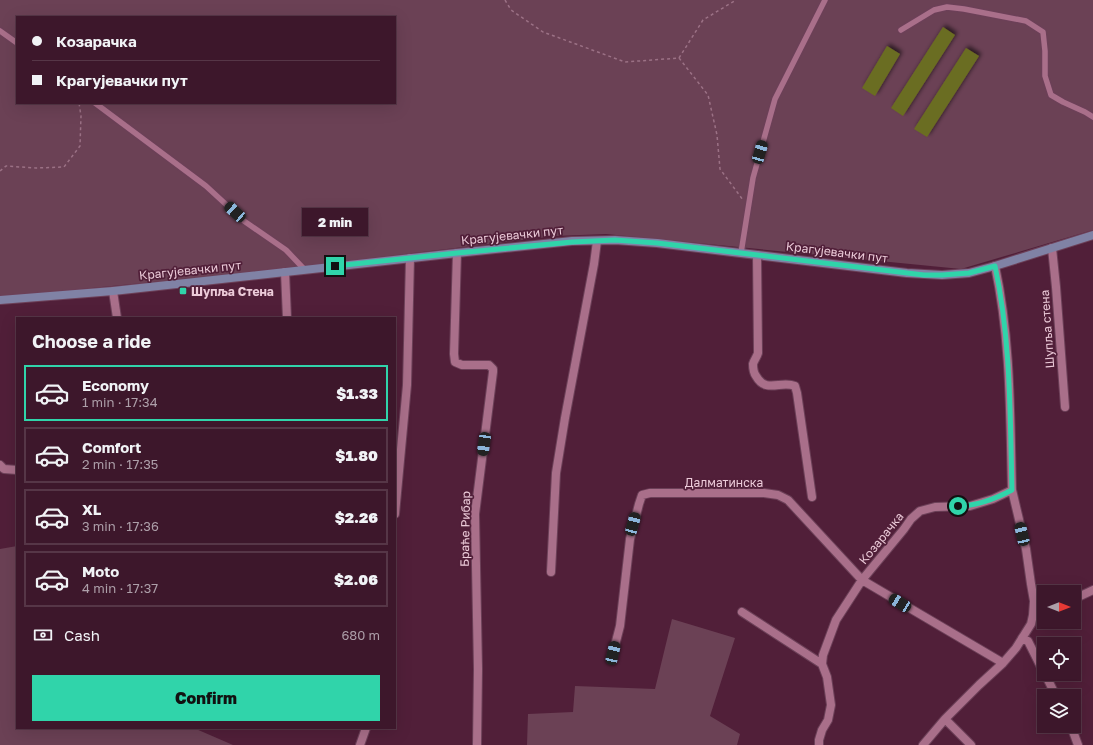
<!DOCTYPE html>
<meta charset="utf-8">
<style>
:root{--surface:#3d172b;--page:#482437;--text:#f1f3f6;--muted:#ad9fa9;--line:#563647;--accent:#30d4aa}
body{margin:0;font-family:"Golos Text",sans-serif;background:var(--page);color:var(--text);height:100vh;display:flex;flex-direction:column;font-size:15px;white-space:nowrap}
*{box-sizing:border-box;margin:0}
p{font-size:13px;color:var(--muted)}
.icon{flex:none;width:22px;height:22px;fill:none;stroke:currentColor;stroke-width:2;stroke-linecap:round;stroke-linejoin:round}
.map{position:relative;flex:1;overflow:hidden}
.details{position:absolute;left:16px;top:317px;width:380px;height:412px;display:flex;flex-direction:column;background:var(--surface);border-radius:0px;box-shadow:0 4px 16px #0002,0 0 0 1px var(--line)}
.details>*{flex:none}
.guide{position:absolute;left:16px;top:16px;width:380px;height:88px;border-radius:0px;box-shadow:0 4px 16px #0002,0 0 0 1px var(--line);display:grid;align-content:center;height:88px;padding:0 16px;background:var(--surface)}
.needle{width:26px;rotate:90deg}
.controls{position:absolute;left:1037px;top:585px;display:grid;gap:8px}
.controls a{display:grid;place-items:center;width:44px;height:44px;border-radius:0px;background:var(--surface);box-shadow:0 4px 16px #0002,0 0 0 1px var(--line);font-size:20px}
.end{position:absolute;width:18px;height:18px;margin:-9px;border:5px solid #30d4aa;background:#111;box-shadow:0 0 0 2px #111}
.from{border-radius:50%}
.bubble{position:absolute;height:28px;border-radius:0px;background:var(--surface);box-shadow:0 4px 16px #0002,0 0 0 1px var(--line);font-size:13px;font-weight:800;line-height:28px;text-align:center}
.car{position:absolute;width:12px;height:24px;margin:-12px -6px;border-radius:5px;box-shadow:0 0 3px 1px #0007;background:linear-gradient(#222 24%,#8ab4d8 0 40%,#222 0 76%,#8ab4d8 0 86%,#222 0)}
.guide b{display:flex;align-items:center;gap:14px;height:38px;font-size:15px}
.guide b+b{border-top:1px solid var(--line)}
.guide i{width:10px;height:10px;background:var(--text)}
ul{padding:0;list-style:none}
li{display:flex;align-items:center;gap:12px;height:56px;margin:0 8px 6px;padding:0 8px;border:2px solid var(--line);border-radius:0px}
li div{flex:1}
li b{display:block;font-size:15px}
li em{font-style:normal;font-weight:800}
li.active{border-color:var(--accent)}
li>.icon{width:36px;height:36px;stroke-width:1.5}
h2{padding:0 16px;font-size:18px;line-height:48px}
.pay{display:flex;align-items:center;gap:10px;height:44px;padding:0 16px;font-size:15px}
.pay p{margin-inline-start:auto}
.cta{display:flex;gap:8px;margin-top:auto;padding:8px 16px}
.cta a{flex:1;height:46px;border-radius:0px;background:var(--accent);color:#111;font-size:16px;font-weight:800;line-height:46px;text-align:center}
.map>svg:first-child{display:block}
.green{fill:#6b4155;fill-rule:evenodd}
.building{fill:#6b6d20;filter:url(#shadow)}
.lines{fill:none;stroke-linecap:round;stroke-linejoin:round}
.service-casing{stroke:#6c4058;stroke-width:8}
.minor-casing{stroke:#6c4058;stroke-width:10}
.secondary-casing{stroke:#6c4058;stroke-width:10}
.path{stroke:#9b7185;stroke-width:1.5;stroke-dasharray:3 3;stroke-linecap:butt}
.service{stroke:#a96f8a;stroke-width:5.5}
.minor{stroke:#a96f8a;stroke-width:8}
.secondary{stroke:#8082a5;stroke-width:8}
.route{stroke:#30d4aa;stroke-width:5}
.poi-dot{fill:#30d4aa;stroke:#511f39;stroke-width:1.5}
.labels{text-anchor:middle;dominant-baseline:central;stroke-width:3.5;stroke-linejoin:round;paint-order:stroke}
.street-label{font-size:12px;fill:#eccbd9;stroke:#511f39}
.poi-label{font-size:12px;font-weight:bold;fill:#eccbd9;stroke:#511f39;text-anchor:start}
</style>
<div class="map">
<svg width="1093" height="745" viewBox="0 0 1093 745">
<defs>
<filter id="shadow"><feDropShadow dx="2.5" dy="-2.5" stdDeviation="2" flood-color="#0009"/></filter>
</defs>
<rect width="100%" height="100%" fill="#511f39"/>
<path class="green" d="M0,0H1093V230L961,269L606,234L555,236L255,272L0,297ZM17,17H395V103H17Z
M17,546V728H195L196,729L233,745H0V549Z
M672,619L735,638L710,716L740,734L737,745H527L528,714L573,712L575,686L655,689Z"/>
<path class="building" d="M943,27L955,35L903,116L891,108Z
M887,46L900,54L875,96L862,88Z
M966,48L979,56L927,137L914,129Z"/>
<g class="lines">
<g class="service-casing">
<path id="service" d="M901,30L934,10L947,7L964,9L1026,21L1043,32L1045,51V76L1051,95L1063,102L1085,112L1093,117
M0,31L17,43
M95,103L206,186L244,221L286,250L305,270
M741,253L753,178L775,99L825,0"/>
</g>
<g class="minor-casing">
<path id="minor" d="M1052,248L1056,287L1065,407
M457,253L454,354L455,362L462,365H489L493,369V372L475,514L478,669L477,745
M757,255L758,353C757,357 754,360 753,364C753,368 753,372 756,376C766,394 781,380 795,386L797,393L812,497
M285,272L287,318
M113,291L117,318
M0,465L4,469L17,470
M395,514L407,385L410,258
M551,572L556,473L565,418L594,264L597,241
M1074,599L1093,590
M742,612L822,664
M1033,615H1038L1044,613
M1022,638L1028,641L1044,673
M613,653L620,626L630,539L639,504L642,495L650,493H764L778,495L788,500L862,580L1003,663
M1045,674L1056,696
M945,719L971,745
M1071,726L1078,745
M360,745L366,728
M819,745V740L822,730L828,720L831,705L827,677L822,664L823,655L836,620L862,580L904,529L911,519L920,511L935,507L970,506L993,499L1012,490C1010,415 1011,340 995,266
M923,745L945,719L979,685L1003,663L1016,648L1031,624L1033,615L1034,601L1031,584L1026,549L1012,490"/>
</g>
<g class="secondary-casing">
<path id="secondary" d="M0,300L113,291L457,253L572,241L615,240L657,243L907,273L942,275L969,273L995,266L1093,235"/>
</g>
<path class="path" d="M505,0L511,10L543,32L625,62L679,58L708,95L717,135L720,169L743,200
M679,58L703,20L736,0
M0,171L6,166L36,168L64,167L80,146L81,116L79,103"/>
<use href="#service" class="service"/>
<use href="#minor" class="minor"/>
<use href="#secondary" class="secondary"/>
</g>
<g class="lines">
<path class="route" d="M335,266L457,253L572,242L615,240L657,243L924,275H942L969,273L995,266C1011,340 1010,415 1012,490C995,499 978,506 958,506"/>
</g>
<rect class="poi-dot" x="179" y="287" width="8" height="8" rx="2"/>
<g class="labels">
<g class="street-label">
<text transform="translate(512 235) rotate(-6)">Крагујевачки пут</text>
<text transform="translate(837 252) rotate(7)">Крагујевачки пут</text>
<text transform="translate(190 270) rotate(-6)">Крагујевачки пут</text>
<text transform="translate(1047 329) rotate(-94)">Шупља стена</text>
<text x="724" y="482">Далматинска</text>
<text transform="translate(465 529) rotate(-89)">Браће Рибар</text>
<text transform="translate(881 538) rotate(-51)">Козарачка</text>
</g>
<g class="poi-label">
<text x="191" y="291">Шупља Стена</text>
</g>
</g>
</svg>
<div class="controls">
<a><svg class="needle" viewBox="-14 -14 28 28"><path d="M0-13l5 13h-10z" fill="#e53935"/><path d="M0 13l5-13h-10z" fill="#ad9fa9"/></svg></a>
<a><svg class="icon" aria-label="locate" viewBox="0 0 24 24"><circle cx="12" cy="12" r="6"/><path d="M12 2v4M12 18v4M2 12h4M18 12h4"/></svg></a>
<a><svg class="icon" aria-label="layers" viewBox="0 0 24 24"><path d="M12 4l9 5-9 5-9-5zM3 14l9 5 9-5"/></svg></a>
</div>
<i class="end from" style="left:958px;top:506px"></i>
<i class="end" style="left:335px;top:266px"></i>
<div class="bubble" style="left:302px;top:208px;width:66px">2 min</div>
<i class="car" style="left:760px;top:152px;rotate:16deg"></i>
<i class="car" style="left:235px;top:212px;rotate:312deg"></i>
<i class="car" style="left:484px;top:444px;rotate:188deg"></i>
<i class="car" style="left:633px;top:524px;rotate:15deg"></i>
<i class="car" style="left:1022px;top:534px;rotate:347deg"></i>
<i class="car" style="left:900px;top:603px;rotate:301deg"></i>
<i class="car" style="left:613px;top:653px;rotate:13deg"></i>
<div class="guide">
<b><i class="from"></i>Козарачка</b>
<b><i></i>Крагујевачки пут</b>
</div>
<section class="details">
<h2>Choose a ride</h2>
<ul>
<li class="active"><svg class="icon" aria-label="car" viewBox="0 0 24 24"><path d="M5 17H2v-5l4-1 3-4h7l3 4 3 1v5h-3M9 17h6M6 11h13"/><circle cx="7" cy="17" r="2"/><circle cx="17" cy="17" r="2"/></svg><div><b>Economy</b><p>1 min · 17:34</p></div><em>$1.33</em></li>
<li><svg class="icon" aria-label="car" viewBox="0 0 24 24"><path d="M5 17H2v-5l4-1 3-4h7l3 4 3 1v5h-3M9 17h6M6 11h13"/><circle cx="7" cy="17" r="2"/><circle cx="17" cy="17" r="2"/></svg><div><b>Comfort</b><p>2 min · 17:35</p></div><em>$1.80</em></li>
<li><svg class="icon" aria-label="car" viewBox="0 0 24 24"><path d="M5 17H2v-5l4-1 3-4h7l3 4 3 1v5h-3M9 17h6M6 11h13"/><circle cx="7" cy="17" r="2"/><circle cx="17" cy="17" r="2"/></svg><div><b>XL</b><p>3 min · 17:36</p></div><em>$2.26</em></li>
<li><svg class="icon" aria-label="car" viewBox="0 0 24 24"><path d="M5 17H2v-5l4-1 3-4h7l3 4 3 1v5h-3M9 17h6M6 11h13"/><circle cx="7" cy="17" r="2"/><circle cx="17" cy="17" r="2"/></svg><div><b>Moto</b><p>4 min · 17:37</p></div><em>$2.06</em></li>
</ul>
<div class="pay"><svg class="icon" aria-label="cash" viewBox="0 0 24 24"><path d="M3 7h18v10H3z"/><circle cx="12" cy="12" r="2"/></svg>Cash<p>680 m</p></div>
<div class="cta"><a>Confirm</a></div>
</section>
</div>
